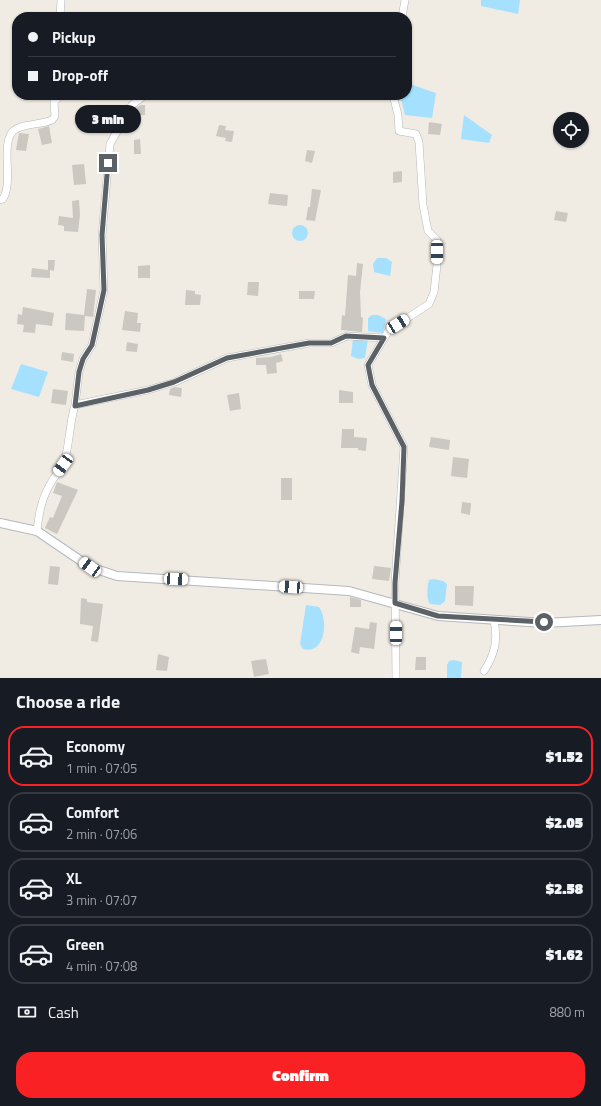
<!DOCTYPE html>
<meta charset="utf-8">
<style>
:root{--surface:#171b24;--page:#20242c;--text:#f1f3f6;--muted:#9ea1a6;--line:#363941;--accent:#f92124}
body{margin:0;font-family:"Titillium Web",sans-serif;background:var(--page);color:var(--text);height:100vh;display:flex;flex-direction:column;font-size:15px;white-space:nowrap}
*{box-sizing:border-box;margin:0}
p{font-size:13px;color:var(--muted)}
.icon{flex:none;width:22px;height:22px;fill:none;stroke:currentColor;stroke-width:2;stroke-linecap:round;stroke-linejoin:round}
.map{position:relative;height:678px;overflow:hidden}
.side{display:flex;flex-direction:column;background:var(--surface);flex:1}
.side>*{flex:none}
.banner{position:absolute;left:12px;top:12px;width:400px;height:88px;border-radius:16px;box-shadow:0 1px 3px #0004;display:grid;align-content:center;height:88px;padding:0 16px;background:var(--surface)}
.fabs{position:absolute;left:553px;top:112px;display:grid;gap:8px}
.fabs a{display:grid;place-items:center;width:36px;height:36px;border-radius:50%;background:var(--surface);box-shadow:0 1px 3px #0004;font-size:20px}
.end{position:absolute;width:18px;height:18px;margin:-9px;border:5px solid #5c6166;background:#fff;box-shadow:0 0 0 2px #fff}
.from{border-radius:50%}
.bubble{position:absolute;height:28px;border-radius:14px;background:var(--surface);box-shadow:0 1px 3px #0004;font-size:13px;font-weight:800;line-height:28px;text-align:center}
.car{position:absolute;width:12px;height:24px;margin:-12px -6px;border-radius:5px;box-shadow:0 0 3px 1px #0007;background:linear-gradient(#fff 24%,#345 0 40%,#fff 0 76%,#345 0 86%,#fff 0)}
.banner b{display:flex;align-items:center;gap:14px;height:38px;font-size:15px}
.banner b+b{border-top:1px solid var(--line)}
.banner i{width:10px;height:10px;background:var(--text)}
ul{padding:0;list-style:none}
li{display:flex;align-items:center;gap:12px;height:60px;margin:0 8px 6px;padding:0 8px;border:2px solid var(--line);border-radius:16px}
li div{flex:1}
li b{display:block;font-size:15px}
li em{font-style:normal;font-weight:800}
li.active{border-color:var(--accent)}
li>.icon{width:36px;height:36px;stroke-width:1.5}
h2{padding:0 16px;font-size:18px;line-height:48px}
.pay{display:flex;align-items:center;gap:10px;height:44px;padding:0 16px;font-size:15px}
.pay p{margin-inline-start:auto}
.cta{display:flex;gap:8px;margin-top:auto;padding:8px 16px}
.cta a{flex:1;height:46px;border-radius:16px;background:var(--accent);color:#fff;font-size:16px;font-weight:800;line-height:46px;text-align:center}
.map>svg:first-child{display:block}
.water{fill:#a5e0ff}
.building{fill:#cbc7c1}
.lines{fill:none;stroke-linecap:round;stroke-linejoin:round}
.minor-casing{stroke:#b5b8bc;stroke-width:8}
.tertiary-casing{stroke:#b5b8bc;stroke-width:10}
.minor{stroke:#fff;stroke-width:7}
.tertiary{stroke:#fff;stroke-width:8}
.route{stroke:#5c6166;stroke-width:5}
</style>
<div class="map">
<svg width="601" height="678" viewBox="0 0 601 678">
<rect width="100%" height="100%" fill="#f0ece4"/>
<path class="water" d="M481,0H520L518,14L481,6Z
M407,83L436,93L432,118L405,115L400,95H407Z
M464,115L492,135L489,143L461,139Z
M292 233a8 8 0 1 1 16 0a8 8 0 1 1-16 0Z
M377,258H386L392,262L390,276L374,272L373,264Z
M372,315H378L386,319L383,333L368,331V318Z
M353,339H368L365,358L358,359L351,356Z
M21,364L48,372L39,397L11,389Z
M434,579L443,581L447,584L445,601L440,605L430,604C426,599 427,586 429,580Z
M306,605L319,607C329,620 325,655 303,649L300,644Z
M454,660L462,662L461,678H447V665L449,661Z"/>
<path class="building" d="M141,105H145V115H134L136,108Z
M109,107L120,108L119,118L109,117Z
M429,122L442,124L440,135L428,134Z
M219,125L226,126L225,130L234,131L232,142L225,141L226,138L216,136Z
M49,126L52,143L42,145L38,129Z
M19,133L29,134L26,151L16,150Z
M140,139L141,154H134V140Z
M307,150L315,151L312,163L305,161Z
M84,164L86,184L74,185L72,165Z
M402,171V182L393,183V172Z
M312,189L321,190L315,221L306,220L308,207H310Z
M270,193L288,195L287,206L268,204Z
M79,200L80,215L78,232L64,231V226L58,225L59,216L73,218L72,201Z
M556,211L568,213L566,222L554,220Z
M48,260H55L54,271L50,270V278L31,277L32,268L48,270Z
M357,263L363,264L360,292L361,317L363,318L362,332L341,330L342,315L345,316L348,275L356,276Z
M150,265V278H138V266Z
M248,282H259L258,296L247,295Z
M87,289L96,290L93,317L85,316L84,331L65,330L66,313L84,315Z
M186,290L195,291V294L201,295L200,305H185Z
M299,291H315L314,299H299Z
M23,307L54,313L52,326L36,324L35,333L23,332L24,325L17,324L18,314L22,315Z
M125,311L138,313L137,323H141L140,332L122,330Z
M127,342L138,344L137,352L126,351Z
M62,352L74,354L73,362L61,360Z
M281,354L283,361L276,363L277,373L267,374L266,365H256V358L271,357Z
M175,387L182,388L181,397L169,395L170,389Z
M53,389L68,391L66,405L51,403Z
M339,390L353,392V403H339Z
M239,393L241,409L230,411L227,395Z
M342,429H354V437L367,438L366,451L358,450V448H341Z
M431,437L450,440L449,450L429,447Z
M453,457L469,459L467,478L451,476Z
M281,478H292V500H281Z
M57,482L78,490L57,534L45,528L50,517L53,518L62,496L53,493Z
M462,502L471,503L470,515L461,513Z
M50,566L60,567L58,585L48,584Z
M374,566L391,568L389,581L372,579Z
M455,586H474L473,606L455,605Z
M350,597L361,600V607H350Z
M81,598L87,599V602L103,604L98,642L91,641L93,626L80,624Z
M370,622L377,623L374,649L360,647L359,654L351,652L355,627L369,629Z
M158,654L169,657L167,671L156,670Z
M416,657H426V670H415Z
M266,659L269,674L254,677L251,661Z"/>
<g class="lines">
<g class="minor-casing">
<path id="minor" d="M60,17L61,0
M402,17L405,0
M393,95L398,115L399,131L416,134L419,142L423,205L428,231L437,240V265L434,292L429,304L389,330L368,365L372,385L404,447L395,583L396,678
M0,200L3,199C14,180 0,146 13,131C23,123 41,125 52,120L55,116L54,102L61,95
M75,405L79,372L83,359L92,345L104,290L102,235L110,144L132,105L145,95
M37,531C39,512 42,497 52,481C55,475 62,470 64,463C70,443 69,425 75,405L148,390L175,382L227,358L309,343H331L347,336L384,338
M484,671C495,654 498,640 494,620"/>
</g>
<g class="tertiary-casing">
<path id="tertiary" d="M0,523L37,531L90,567L117,576L349,591L438,616L544,623L601,620"/>
</g>
<use href="#minor" class="minor"/>
<use href="#tertiary" class="tertiary"/>
</g>
<g class="lines">
<path class="route" d="M108,163L102,235L104,290L92,345L83,359L79,372L75,406L148,390L174,382L227,358L309,343H331L346,336L384,338L368,365L372,385L404,447L402,501L395,583V603L438,616L544,622"/>
</g>
</svg>
<div class="fabs">
<a><svg class="icon" aria-label="locate" viewBox="0 0 24 24"><circle cx="12" cy="12" r="6"/><path d="M12 2v4M12 18v4M2 12h4M18 12h4"/></svg></a>
</div>
<i class="end from" style="left:544px;top:622px"></i>
<i class="end" style="left:108px;top:163px"></i>
<div class="bubble" style="left:75px;top:105px;width:66px">3 min</div>
<i class="car" style="left:437px;top:252px;rotate:180deg"></i>
<i class="car" style="left:398px;top:324px;rotate:58deg"></i>
<i class="car" style="left:63px;top:465px;rotate:216deg"></i>
<i class="car" style="left:90px;top:567px;rotate:306deg"></i>
<i class="car" style="left:176px;top:579px;rotate:93deg"></i>
<i class="car" style="left:291px;top:587px;rotate:274deg"></i>
<i class="car" style="left:396px;top:633px;rotate:0deg"></i>
<div class="banner">
<b><i class="from"></i>Pickup</b>
<b><i></i>Drop-off</b>
</div>
</div>
<section class="side">
<h2>Choose a ride</h2>
<ul>
<li class="active"><svg class="icon" aria-label="car" viewBox="0 0 24 24"><path d="M5 17H2v-5l4-1 3-4h7l3 4 3 1v5h-3M9 17h6M6 11h13"/><circle cx="7" cy="17" r="2"/><circle cx="17" cy="17" r="2"/></svg><div><b>Economy</b><p>1 min · 07:05</p></div><em>$1.52</em></li>
<li><svg class="icon" aria-label="car" viewBox="0 0 24 24"><path d="M5 17H2v-5l4-1 3-4h7l3 4 3 1v5h-3M9 17h6M6 11h13"/><circle cx="7" cy="17" r="2"/><circle cx="17" cy="17" r="2"/></svg><div><b>Comfort</b><p>2 min · 07:06</p></div><em>$2.05</em></li>
<li><svg class="icon" aria-label="car" viewBox="0 0 24 24"><path d="M5 17H2v-5l4-1 3-4h7l3 4 3 1v5h-3M9 17h6M6 11h13"/><circle cx="7" cy="17" r="2"/><circle cx="17" cy="17" r="2"/></svg><div><b>XL</b><p>3 min · 07:07</p></div><em>$2.58</em></li>
<li><svg class="icon" aria-label="car" viewBox="0 0 24 24"><path d="M5 17H2v-5l4-1 3-4h7l3 4 3 1v5h-3M9 17h6M6 11h13"/><circle cx="7" cy="17" r="2"/><circle cx="17" cy="17" r="2"/></svg><div><b>Green</b><p>4 min · 07:08</p></div><em>$1.62</em></li>
</ul>
<div class="pay"><svg class="icon" aria-label="cash" viewBox="0 0 24 24"><path d="M3 7h18v10H3z"/><circle cx="12" cy="12" r="2"/></svg>Cash<p>880 m</p></div>
<div class="cta"><a>Confirm</a></div>
</section>
